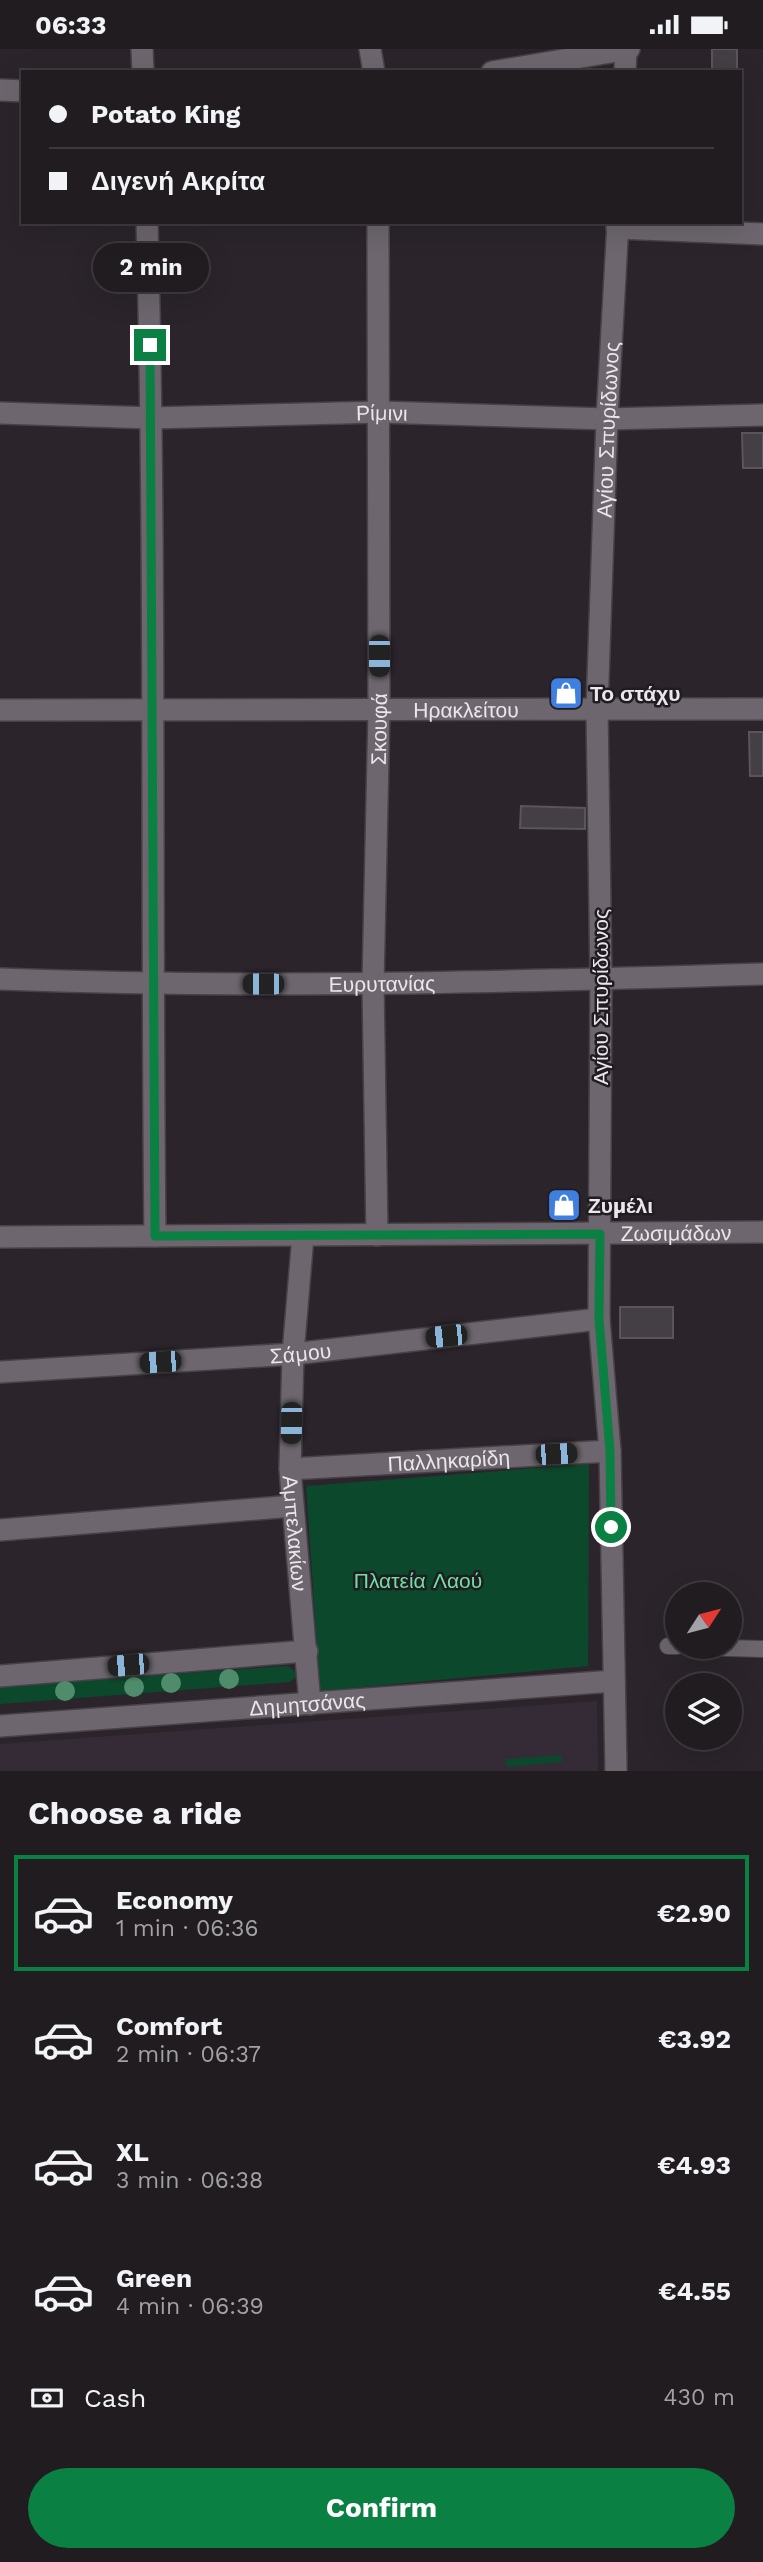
<!DOCTYPE html>
<meta charset="utf-8">
<style>
:root{--surface:#201c20;--page:#282529;--text:#f1f3f6;--muted:#a2a1a5;--line:#3d3a3e;--accent:#0b8043}
body{margin:0;font-family:"Work Sans",sans-serif;background:var(--page);color:var(--text);height:100vh;display:flex;flex-direction:column;font-size:26px;white-space:nowrap}
*{box-sizing:border-box;margin:0}
p{font-size:23px;color:var(--muted)}
.icon{flex:none;width:38px;height:38px;fill:none;stroke:currentColor;stroke-width:2;stroke-linecap:round;stroke-linejoin:round}
.map{position:relative;height:1722px;overflow:hidden}
.panel{display:flex;flex-direction:column;background:var(--surface);flex:1}
.panel>*{flex:none}
.hud{position:absolute;left:21px;top:21px;width:721px;height:154px;border-radius:0px;box-shadow:0 7px 28px #0002,0 0 0 2px var(--line);display:grid;align-content:center;height:154px;padding:0 28px;background:var(--surface)}
.needle{width:46px;rotate:54deg}
.buttons{position:absolute;left:665px;top:1533px;display:grid;gap:14px}
.buttons a{display:grid;place-items:center;width:77px;height:77px;border-radius:50%;background:var(--surface);box-shadow:0 7px 28px #0002,0 0 0 2px var(--line);font-size:35px}
.end{position:absolute;width:32px;height:32px;margin:-16px;border:9px solid #0b8043;background:#fff;box-shadow:0 0 0 4px #fff}
.from{border-radius:50%}
.bubble{position:absolute;height:49px;border-radius:24px;background:var(--surface);box-shadow:0 7px 28px #0002,0 0 0 2px var(--line);font-size:23px;font-weight:700;line-height:49px;text-align:center}
.car{position:absolute;width:21px;height:42px;margin:-21px -10px;border-radius:9px;box-shadow:0 0 5px 2px #0007;background:linear-gradient(#222 24%,#8ab4d8 0 40%,#222 0 76%,#8ab4d8 0 86%,#222 0)}
.hud b{display:flex;align-items:center;gap:24px;height:66px;font-size:26px}
.hud b+b{border-top:2px solid var(--line)}
.hud i{width:18px;height:18px;background:var(--text)}
ul{padding:0;list-style:none}
li{display:flex;align-items:center;gap:21px;height:116px;margin:0 14px 10px;padding:0 14px;border:4px solid transparent;border-radius:0px}
li div{flex:1}
li b{display:block;font-size:26px}
li em{font-style:normal;font-weight:700}
li.on{border-color:var(--accent)}
li>.icon{width:63px;height:63px;stroke-width:1.5}
h2{padding:0 28px;font-size:32px;line-height:84px}
.pay{display:flex;align-items:center;gap:18px;height:77px;padding:0 28px;font-size:26px}
.pay p{margin-inline-start:auto}
.action{display:flex;gap:14px;margin-top:auto;padding:14px 28px}
.action a{flex:1;height:80px;border-radius:42px;background:var(--accent);color:#fff;font-size:28px;font-weight:700;line-height:80px;text-align:center}
.status{display:flex;justify-content:space-between;align-items:center;height:49px;padding:0 35px;background:var(--surface);direction:ltr}
.status svg{height:19px;fill:currentColor}
.map>svg:first-child{display:block}
.built{fill:#352b36}
.green{fill:#0c482b}
.building{fill:#443e45;stroke:#5b545b;stroke-width:2}
.lines{fill:none;stroke-linecap:round;stroke-linejoin:round}
.service-casing{stroke:#474247;stroke-width:18}
.minor-casing{stroke:#474247;stroke-width:24}
.service{stroke:#6d666e;stroke-width:16}
.minor{stroke:#6d666e;stroke-width:21}
.tree{fill:#4f8c6b}
.route{stroke:#0b8043;stroke-width:9}
.labels{text-anchor:middle;dominant-baseline:central;stroke-width:5;stroke-linejoin:round;paint-order:stroke}
.street-label{font-size:21px;fill:#eae6ea;stroke:#211b22}
.poi-label{font-size:21px;font-weight:bold;fill:#eae6ea;stroke:#211b22;text-anchor:start}
.park-label{font-size:21px;fill:#6de1a0;stroke:#211b22}
</style>
<div class="status"><b>06:33</b><svg viewBox="0 0 49 12"><path d="M0 12V9h3v3zM5 12V6h3v6zM10 12V3h3v9zM15 12V0h3v12zM26 1h20v11H26zM47 4h2v5h-2z"/></svg></div>
<div class="map">
<svg width="763" height="1722" viewBox="0 0 763 1722">
<rect width="100%" height="100%" fill="#2b252b"/>
<path class="built" d="M597,1652L598,1722H0V1695Z"/>
<path class="green" d="M589,1415L588,1617L320,1642L306,1437Z
M288,1617L296,1623V1628L290,1633L0,1655V1637Z
M561,1706L562,1713L508,1718L505,1714L507,1710Z"/>
<path class="building" d="M712,0H737V23H712Z
M742,384H763V419H743Z
M749,683H763V727H750Z
M521,757L585,759V780L520,779Z
M620,1258H673V1289H620Z"/>
<g class="lines">
<g class="service-casing">
<path id="service" d="M668,1597H677
M693,1598L763,1600"/>
</g>
<g class="minor-casing">
<g id="minor">
<path d="M142,0L143,23"/>
<path d="M370,0L374,23"/>
<path d="M492,23L629,0"/>
<path d="M625,23L626,0"/>
<path d="M0,41L23,42"/>
<path d="M147,173C156,511 151,849 155,1187"/>
<path d="M617,179L763,185"/>
<path id="s1" d="M0,364L152,369L379,363L607,370L763,366"/>
<path id="s2" d="M0,661L763,660"/>
<path id="s3" d="M0,930C254,940 509,933 763,925"/>
<path id="s4" d="M377,1186L373,935L379,661L378,173"/>
<path id="s5" d="M303,1187L293,1305L290,1420L310,1655"/>
<path id="s6" d="M0,1188L763,1183"/>
<path id="s7" d="M0,1323L293,1305L599,1270"/>
<path id="s8" d="M290,1420L610,1402"/>
<path d="M0,1481L293,1457"/>
<path d="M0,1627L307,1602"/>
<path id="s9" d="M0,1677L614,1632"/>
<path id="s10" d="M616,1722L610,1402L599,1270L601,931L597,659L607,370L618,173"/>
</g>
</g>
<use href="#service" class="service"/>
<use href="#minor" class="minor"/>
</g>
<g class="tree">
<circle cx="229" cy="1630" r="10"/>
<circle cx="171" cy="1634" r="10"/>
<circle cx="134" cy="1638" r="10"/>
<circle cx="65" cy="1642" r="10"/>
</g>
<g class="lines">
<path class="route" d="M150,296L155,1187L600,1185L599,1270L610,1402L611,1478"/>
</g>
<defs>
<g id="shop-square" transform="scale(1.75)"><rect x="-9" y="-9" width="18" height="18" rx="4" fill="#3f7fe0" stroke="#211b22"/><path d="M-5-2.5h2.3a2.7 3.5 0 0 1 5.4 0H5L5.5 6h-11ZM-1.5-2.5h3a1.5 2.3 0 0 0-3 0Z" fill="#fff"/></g>
</defs>
<g fill-rule="evenodd">
<use href="#shop-square" x="566" y="644"/>
<use href="#shop-square" x="564" y="1156"/>
</g>
<g class="labels">
<g class="street-label">
<text stroke="none"><textPath href="#s1" startOffset="382">Ρίμινι</textPath></text>
<text stroke="none"><textPath href="#s10" startOffset="1342">Αγίου Σπυρίδωνος</textPath></text>
<text stroke="none"><textPath href="#s2" startOffset="466">Ηρακλείτου</textPath></text>
<text stroke="none"><textPath href="#s4" startOffset="506">Σκουφά</textPath></text>
<text stroke="none"><textPath href="#s3" startOffset="382">Ευρυτανίας</textPath></text>
<text transform="translate(600 948) rotate(-90)">Αγίου Σπυρίδωνος</text>
<text stroke="none"><textPath href="#s6" startOffset="676">Ζωσιμάδων</textPath></text>
<text stroke="none"><textPath href="#s7" startOffset="301">Σάμου</textPath></text>
<text stroke="none"><textPath href="#s8" startOffset="159">Παλληκαρίδη</textPath></text>
<text stroke="none"><textPath href="#s5" startOffset="298">Αμπελακίων</textPath></text>
<text stroke="none"><textPath href="#s9" startOffset="308">Δημητσάνας</textPath></text>
</g>
<g class="poi-label">
<text x="590" y="644">Το στάχυ</text>
<text x="588" y="1156">Ζυμέλι</text>
</g>
<g class="park-label">
<text x="418" y="1531">Πλατεία Λαού</text>
</g>
</g>
</svg>
<div class="buttons">
<a><svg class="needle" viewBox="-14 -14 28 28"><path d="M0-13l5 13h-10z" fill="#e53935"/><path d="M0 13l5-13h-10z" fill="#a2a1a5"/></svg></a>
<a><svg class="icon" aria-label="layers" viewBox="0 0 24 24"><path d="M12 4l9 5-9 5-9-5zM3 14l9 5 9-5"/></svg></a>
</div>
<i class="end from" style="left:611px;top:1478px"></i>
<i class="end" style="left:150px;top:296px"></i>
<div class="bubble" style="left:93px;top:194px;width:116px">2 min</div>
<i class="car" style="left:379px;top:607px;rotate:180deg"></i>
<i class="car" style="left:263px;top:935px;rotate:270deg"></i>
<i class="car" style="left:446px;top:1287px;rotate:264deg"></i>
<i class="car" style="left:160px;top:1313px;rotate:266deg"></i>
<i class="car" style="left:291px;top:1374px;rotate:181deg"></i>
<i class="car" style="left:556px;top:1405px;rotate:87deg"></i>
<i class="car" style="left:128px;top:1616px;rotate:265deg"></i>
<div class="hud">
<b><i class="from"></i>Potato King</b>
<b><i></i>Διγενή Ακρίτα</b>
</div>
</div>
<section class="panel">
<h2>Choose a ride</h2>
<ul>
<li class="on"><svg class="icon" aria-label="car" viewBox="0 0 24 24"><path d="M5 17H2v-5l4-1 3-4h7l3 4 3 1v5h-3M9 17h6M6 11h13"/><circle cx="7" cy="17" r="2"/><circle cx="17" cy="17" r="2"/></svg><div><b>Economy</b><p>1 min · 06:36</p></div><em>€2.90</em></li>
<li><svg class="icon" aria-label="car" viewBox="0 0 24 24"><path d="M5 17H2v-5l4-1 3-4h7l3 4 3 1v5h-3M9 17h6M6 11h13"/><circle cx="7" cy="17" r="2"/><circle cx="17" cy="17" r="2"/></svg><div><b>Comfort</b><p>2 min · 06:37</p></div><em>€3.92</em></li>
<li><svg class="icon" aria-label="car" viewBox="0 0 24 24"><path d="M5 17H2v-5l4-1 3-4h7l3 4 3 1v5h-3M9 17h6M6 11h13"/><circle cx="7" cy="17" r="2"/><circle cx="17" cy="17" r="2"/></svg><div><b>XL</b><p>3 min · 06:38</p></div><em>€4.93</em></li>
<li><svg class="icon" aria-label="car" viewBox="0 0 24 24"><path d="M5 17H2v-5l4-1 3-4h7l3 4 3 1v5h-3M9 17h6M6 11h13"/><circle cx="7" cy="17" r="2"/><circle cx="17" cy="17" r="2"/></svg><div><b>Green</b><p>4 min · 06:39</p></div><em>€4.55</em></li>
</ul>
<div class="pay"><svg class="icon" aria-label="cash" viewBox="0 0 24 24"><path d="M3 7h18v10H3z"/><circle cx="12" cy="12" r="2"/></svg>Cash<p>430 m</p></div>
<div class="action"><a>Confirm</a></div>
</section>
